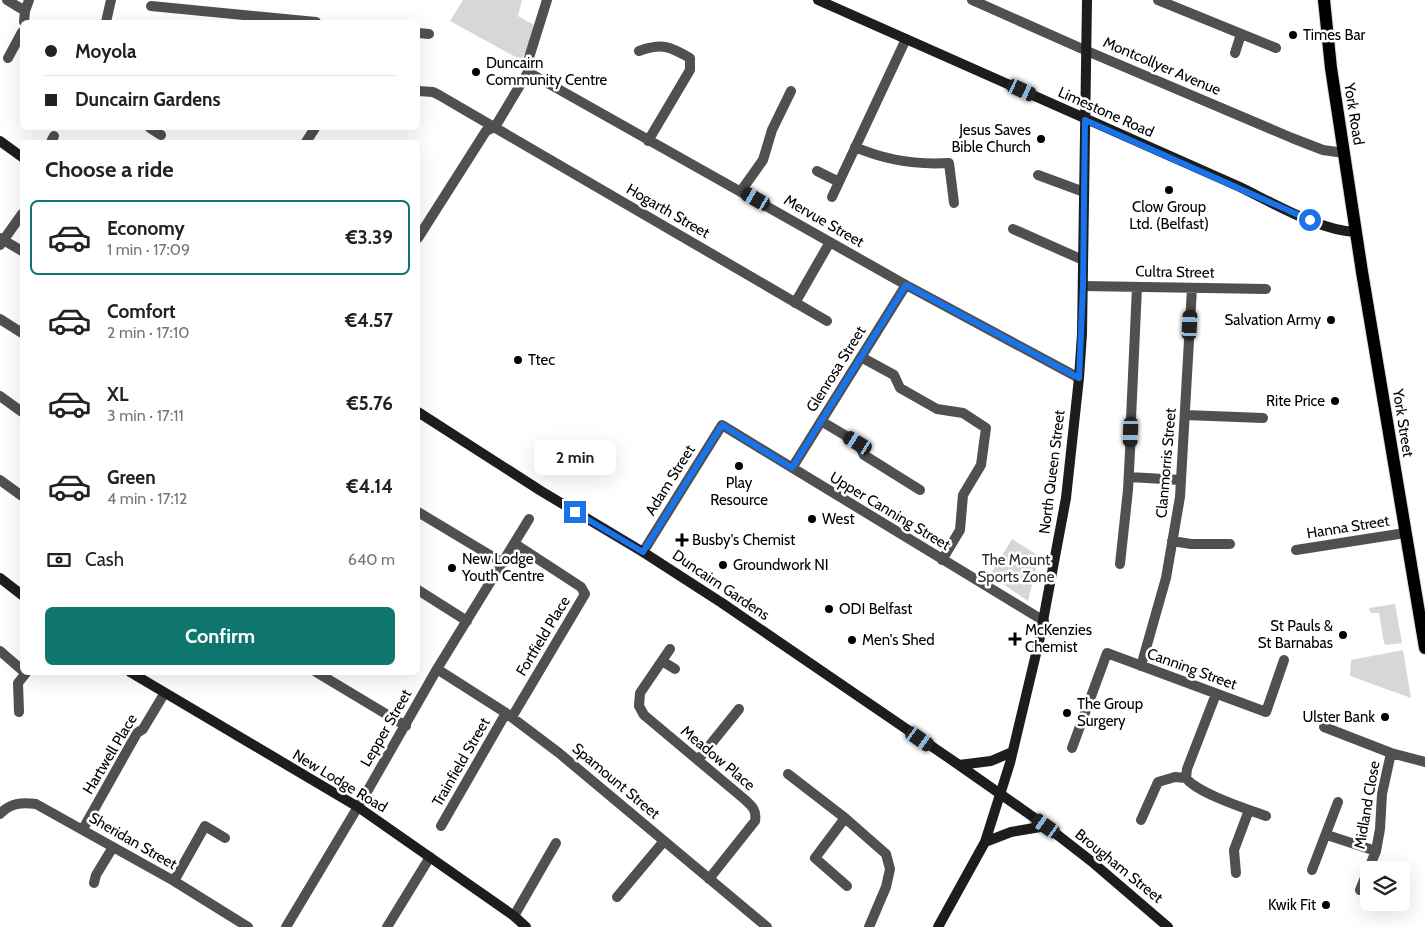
<!DOCTYPE html>
<meta charset="utf-8">
<style>
:root{--surface:#fff;--page:#f2f2f2;--text:#222;--muted:#767676;--line:#e0e0e0;--accent:#0f766e}
body{margin:0;font-family:Cabin,sans-serif;background:var(--page);color:var(--text);height:100vh;display:flex;flex-direction:column;font-size:19px;white-space:nowrap}
*{box-sizing:border-box;margin:0}
p{font-size:16px;color:var(--muted)}
.icon{flex:none;width:28px;height:28px;fill:none;stroke:currentColor;stroke-width:2;stroke-linecap:round;stroke-linejoin:round}
.map{position:relative;flex:1;overflow:hidden}
.details{position:absolute;left:20px;top:140px;width:400px;height:535px;display:flex;flex-direction:column;background:var(--surface);border-radius:8px;box-shadow:0 5px 20px #0002}
.details>*{flex:none}
.banner{position:absolute;left:20px;top:20px;width:400px;height:110px;border-radius:8px;box-shadow:0 5px 20px #0002;display:grid;align-content:center;height:110px;padding:0 25px;background:var(--surface)}
.controls{position:absolute;left:1360px;top:861px;display:grid;gap:10px}
.controls a{display:grid;place-items:center;width:50px;height:50px;border-radius:8px;background:var(--surface);box-shadow:0 5px 20px #0002;font-size:25px}
.end{position:absolute;width:22px;height:22px;margin:-11px;border:6px solid #1a73e8;background:#fff;box-shadow:0 0 0 2px #fff}
.from{border-radius:50%}
.bubble{position:absolute;height:35px;border-radius:8px;background:var(--surface);box-shadow:0 5px 20px #0002;font-size:16px;font-weight:800;line-height:35px;text-align:center}
.car{position:absolute;width:15px;height:30px;margin:-15px -8px;border-radius:6px;box-shadow:0 0 4px 1px #0007;background:linear-gradient(#222 24%,#8ab4d8 0 40%,#222 0 76%,#8ab4d8 0 86%,#222 0)}
.banner b{display:flex;align-items:center;gap:18px;height:48px;font-size:19px}
.banner b+b{border-top:1px solid var(--line)}
.banner i{width:12px;height:12px;background:var(--text)}
ul{padding:0;list-style:none}
li{display:flex;align-items:center;gap:15px;height:75px;margin:0 10px 8px;padding:0 15px;border:2px solid transparent;border-radius:8px}
li div{flex:1}
li b{display:block;font-size:19px}
li em{font-style:normal;font-weight:800}
li.current{border-color:var(--accent)}
li>.icon{width:45px;height:45px;stroke-width:1.5}
h2{padding:0 25px;font-size:22px;line-height:60px}
.pay{display:flex;align-items:center;gap:12px;height:55px;padding:0 25px;font-size:19px}
.pay p{margin-inline-start:auto}
.cta{display:flex;gap:10px;margin-top:auto;padding:10px 25px}
.cta a{flex:1;height:58px;border-radius:8px;background:var(--accent);color:#fff;font-size:20px;font-weight:800;line-height:58px;text-align:center}
.map>svg:first-child{display:block}
.green{fill:#d7d7d7}
.lines{fill:none;stroke-linecap:round;stroke-linejoin:round}
.primary-casing{stroke:#dbdbdb;stroke-width:14}
.street{stroke:#505050;stroke-width:10}
.secondary{stroke:#1d1d1d;stroke-width:10}
.primary{stroke:#000;stroke-width:12}
.route{stroke:#1a73e8;stroke-width:6}
.poi-dot{fill:#000;stroke:#fff;stroke-width:2}
.labels{text-anchor:middle;dominant-baseline:central;stroke-width:5;stroke-linejoin:round;paint-order:stroke}
.poi-label{font-size:15px;fill:#000;stroke:#fff;text-anchor:start}
.street-label{font-size:15px;fill:#000;stroke:#fff}
.park-label{font-size:15px;fill:#2e2e2e;stroke:#fff}
</style>
<div class="map">
<svg width="1425" height="927" viewBox="0 0 1425 927">
<rect width="100%" height="100%" fill="#fff"/>
<path class="green" d="M463,0H522L518,16L534,25L528,47L521,60L450,21Z
M1012,539L1039,556L1028,601L990,575Z
M1395,604L1402,643L1386,645L1384,643L1379,613H1371L1369,608Z
M1403,650L1411,698L1350,676L1351,660Z"/>
<g class="lines">
<g class="primary-casing">
<path id="primary" d="M1324,0L1331,68L1362,272L1425,648"/>
</g>
<path class="street" d="M7,0L25,11
M972,0L1087,51L1292,138L1323,150L1344,153
M1158,0L1276,48
M151,6L316,22
M24,22L25,11L29,0
M106,22L111,0
M418,33L429,34
M639,51C662,43 669,46 690,58V70L648,141
M1235,53L1241,34
M8,58L22,32
M528,72L906,285L1079,378
M528,72L527,64L547,0
M418,91L433,92L439,95L827,321
M150,128L161,135
M51,142L54,136
M306,142L315,128
M855,147C885,160 917,165 949,163L954,203
M817,171L839,182
M1038,175L1084,192
M741,191L763,160L772,130L791,91
M832,197L906,39
M1013,229L1083,260
M0,238L22,251
M418,238L486,131L495,127L528,72
M0,245L22,214
M1083,286L1266,289
M795,303L830,242
M0,319L22,333
M861,357L894,375L900,388L937,409L963,413L986,428L981,465L963,495L960,530L942,560
M0,396L22,412
M1185,415L1263,418
M1131,419L1137,287
M821,421L858,443L864,455L920,490
M792,468L906,285
M1129,477L1181,480
M0,480L22,496
M418,512L503,563
M1172,541L1191,544H1230
M1296,550L1405,533
M643,552L722,425L1044,621
M1120,564L1128,490L1131,432
M418,590L467,621
M670,649L640,693L639,706L644,715L743,798C752,806 757,810 755,821L709,879
M0,651L22,670
M662,661L675,669
M1141,666L1166,578L1180,497L1192,288
M437,669L506,713L559,753L767,927
M316,672L406,726
M19,712L18,683L26,673
M512,717L585,594L581,587L515,544
M1324,727L1391,753L1425,762
M1072,748L1107,653L1266,712L1284,660
M698,760L739,709
M788,774L845,818L886,854L890,869L886,887L869,927
M1186,778L1187,769L1216,694
M0,814C10,803 22,802 36,804L174,881L248,927
M845,818L815,858L847,886
M1141,820L1158,782L1175,777L1186,778C1197,793 1247,809 1266,816
M441,826L506,713
M83,829L137,733L143,729L164,694
M1327,835L1376,851
M1312,870L1338,802
M1236,873L1234,850L1249,810
M174,881L205,826L225,838
M94,883L96,875L113,847
M1360,890L1376,851L1380,829L1382,794L1391,753
M617,897L664,841
M514,916L556,843
M286,927L368,790L437,669L529,519
M387,927L430,857"/>
<path class="secondary" d="M818,0L1240,187C1273,203 1320,231 1356,232
M0,141L22,157
M418,412L541,491L643,552L722,603L959,765L1046,826L1091,861L1168,927
M0,578L22,595
M130,672L358,807L514,916L526,927
M959,765L991,761L1012,752
M985,842L1011,832L1046,826
M938,927L985,842L1010,763L1040,637L1066,498L1079,378L1082,334L1087,0"/>
<use href="#primary" class="primary"/>
</g>
<g class="lines">
<path class="route" d="M575,512L643,552L722,425L792,468L906,285L1079,378L1083,286L1085,120L1310,220"/>
</g>
<g class="poi-dot">
<circle cx="1293" cy="35" r="5"/>
<circle cx="476" cy="72" r="5"/>
<circle cx="1041" cy="139" r="5"/>
<circle cx="1169" cy="190" r="5"/>
<circle cx="1331" cy="320" r="5"/>
<circle cx="518" cy="360" r="5"/>
<circle cx="1335" cy="401" r="5"/>
<circle cx="739" cy="466" r="5"/>
<circle cx="812" cy="519" r="5"/>
<path d="M679.5 532.5h5v5h5v5h-5v5h-5v-5h-5v-5h5z"/>
<circle cx="723" cy="565" r="5"/>
<circle cx="452" cy="568" r="5"/>
<circle cx="829" cy="609" r="5"/>
<circle cx="1343" cy="635" r="5"/>
<path d="M1012.5 631.5h5v5h5v5h-5v5h-5v-5h-5v-5h5z"/>
<circle cx="852" cy="640" r="5"/>
<circle cx="1067" cy="713" r="5"/>
<circle cx="1385" cy="717" r="5"/>
<circle cx="1326" cy="905" r="5"/>
</g>
<g class="labels">
<g class="poi-label">
<text x="1303" y="35">Times Bar</text>
<text x="486" y="63">Duncairn<tspan x="486" dy="17">Community Centre</tspan></text>
<text x="1031" y="130" text-anchor="end">Jesus Saves<tspan x="1031" dy="17">Bible Church</tspan></text>
<text x="1169" y="207" text-anchor="middle">Clow Group<tspan x="1169" dy="17">Ltd. (Belfast)</tspan></text>
<text x="1321" y="320" text-anchor="end">Salvation Army</text>
<text x="528" y="360">Ttec</text>
<text x="1325" y="401" text-anchor="end">Rite Price</text>
<text x="739" y="483" text-anchor="middle">Play<tspan x="739" dy="17">Resource</tspan></text>
<text x="822" y="519">West</text>
<text x="692" y="540">Busby's Chemist</text>
<text x="462" y="559">New Lodge<tspan x="462" dy="17">Youth Centre</tspan></text>
<text x="733" y="565">Groundwork NI</text>
<text x="839" y="609">ODI Belfast</text>
<text x="1333" y="626" text-anchor="end">St Pauls &amp;<tspan x="1333" dy="17">St Barnabas</tspan></text>
<text x="1025" y="630">McKenzies<tspan x="1025" dy="17">Chemist</tspan></text>
<text x="862" y="640">Men's Shed</text>
<text x="1077" y="704">The Group<tspan x="1077" dy="17">Surgery</tspan></text>
<text x="1375" y="717" text-anchor="end">Ulster Bank</text>
<text x="1316" y="905" text-anchor="end">Kwik Fit</text>
</g>
<g class="street-label">
<text transform="translate(1162 66) rotate(23)">Montcollyer Avenue</text>
<text transform="translate(1106 112) rotate(24)">Limestone Road</text>
<text transform="translate(1354 114) rotate(81)">York Road</text>
<text transform="translate(668 211) rotate(30)">Hogarth Street</text>
<text transform="translate(824 221) rotate(30)">Mervue Street</text>
<text transform="translate(1175 272) rotate(1)">Cultra Street</text>
<text transform="translate(836 369) rotate(-58)">Glenrosa Street</text>
<text transform="translate(1403 423) rotate(81)">York Street</text>
<text transform="translate(1166 463) rotate(-85)">Clanmorris Street</text>
<text transform="translate(1052 472) rotate(-83)">North Queen Street</text>
<text transform="translate(670 480) rotate(-58)">Adam Street</text>
<text transform="translate(890 511) rotate(31)">Upper Canning Street</text>
<text transform="translate(1348 527) rotate(-9)">Hanna Street</text>
<text transform="translate(721 585) rotate(34)">Duncairn Gardens</text>
<text transform="translate(543 636) rotate(-59)">Fortfield Place</text>
<text transform="translate(1192 669) rotate(20)">Canning Street</text>
<text transform="translate(386 728) rotate(-60)">Lepper Street</text>
<text transform="translate(110 754) rotate(-59)">Hartwell Place</text>
<text transform="translate(718 758) rotate(40)">Meadow Place</text>
<text transform="translate(461 762) rotate(-60)">Trainfield Street</text>
<text transform="translate(340 781) rotate(31)">New Lodge Road</text>
<text transform="translate(616 781) rotate(40)">Spamount Street</text>
<text transform="translate(1367 805) rotate(-80)">Midland Close</text>
<text transform="translate(133 841) rotate(30)">Sheridan Street</text>
<text transform="translate(1119 866) rotate(39)">Brougham Street</text>
</g>
<g class="park-label">
<text x="1016" y="560">The Mount<tspan x="1016" dy="17">Sports Zone</tspan></text>
</g>
</g>
</svg>
<div class="controls">
<a><svg class="icon" aria-label="layers" viewBox="0 0 24 24"><path d="M12 4l9 5-9 5-9-5zM3 14l9 5 9-5"/></svg></a>
</div>
<i class="end from" style="left:1310px;top:220px"></i>
<i class="end" style="left:575px;top:512px"></i>
<div class="bubble" style="left:534px;top:440px;width:82px">2 min</div>
<i class="car" style="left:1022px;top:90px;rotate:115deg"></i>
<i class="car" style="left:756px;top:199px;rotate:300deg"></i>
<i class="car" style="left:1190px;top:325px;rotate:3deg"></i>
<i class="car" style="left:1131px;top:432px;rotate:182deg"></i>
<i class="car" style="left:858px;top:443px;rotate:301deg"></i>
<i class="car" style="left:920px;top:739px;rotate:125deg"></i>
<i class="car" style="left:1046px;top:826px;rotate:305deg"></i>
<div class="banner">
<b><i class="from"></i>Moyola</b>
<b><i></i>Duncairn Gardens</b>
</div>
<section class="details">
<h2>Choose a ride</h2>
<ul>
<li class="current"><svg class="icon" aria-label="car" viewBox="0 0 24 24"><path d="M5 17H2v-5l4-1 3-4h7l3 4 3 1v5h-3M9 17h6M6 11h13"/><circle cx="7" cy="17" r="2"/><circle cx="17" cy="17" r="2"/></svg><div><b>Economy</b><p>1 min · 17:09</p></div><em>€3.39</em></li>
<li><svg class="icon" aria-label="car" viewBox="0 0 24 24"><path d="M5 17H2v-5l4-1 3-4h7l3 4 3 1v5h-3M9 17h6M6 11h13"/><circle cx="7" cy="17" r="2"/><circle cx="17" cy="17" r="2"/></svg><div><b>Comfort</b><p>2 min · 17:10</p></div><em>€4.57</em></li>
<li><svg class="icon" aria-label="car" viewBox="0 0 24 24"><path d="M5 17H2v-5l4-1 3-4h7l3 4 3 1v5h-3M9 17h6M6 11h13"/><circle cx="7" cy="17" r="2"/><circle cx="17" cy="17" r="2"/></svg><div><b>XL</b><p>3 min · 17:11</p></div><em>€5.76</em></li>
<li><svg class="icon" aria-label="car" viewBox="0 0 24 24"><path d="M5 17H2v-5l4-1 3-4h7l3 4 3 1v5h-3M9 17h6M6 11h13"/><circle cx="7" cy="17" r="2"/><circle cx="17" cy="17" r="2"/></svg><div><b>Green</b><p>4 min · 17:12</p></div><em>€4.14</em></li>
</ul>
<div class="pay"><svg class="icon" aria-label="cash" viewBox="0 0 24 24"><path d="M3 7h18v10H3z"/><circle cx="12" cy="12" r="2"/></svg>Cash<p>640 m</p></div>
<div class="cta"><a>Confirm</a></div>
</section>
</div>
